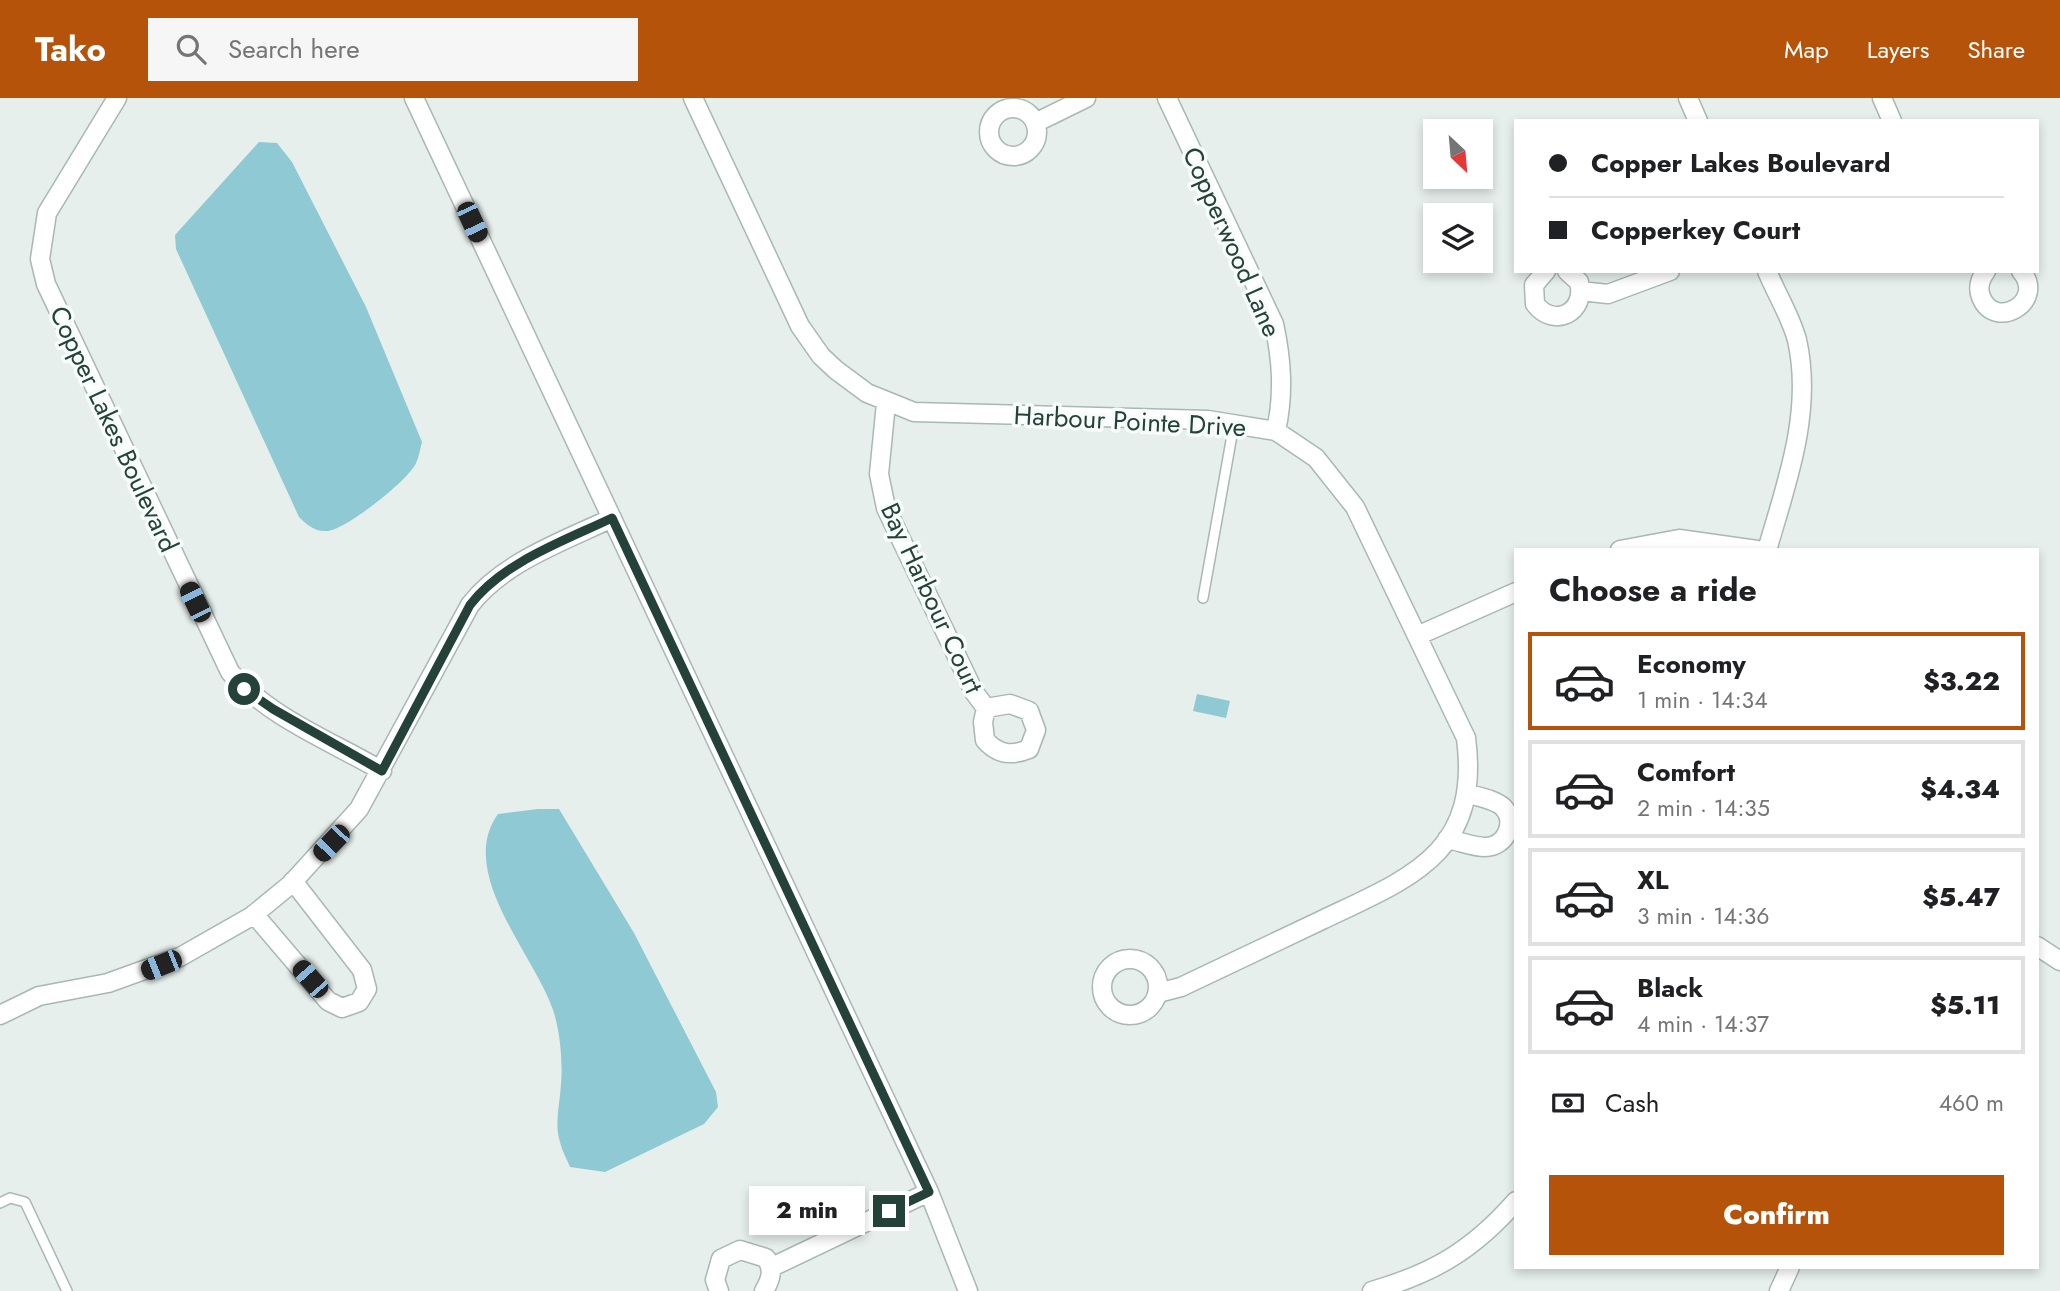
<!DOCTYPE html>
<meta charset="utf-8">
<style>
:root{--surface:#fff;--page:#f6f6f6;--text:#202124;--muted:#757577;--line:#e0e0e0;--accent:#b45309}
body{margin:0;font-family:Jost,sans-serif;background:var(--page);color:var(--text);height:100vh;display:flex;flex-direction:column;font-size:26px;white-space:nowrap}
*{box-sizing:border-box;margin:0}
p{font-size:23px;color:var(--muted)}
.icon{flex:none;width:38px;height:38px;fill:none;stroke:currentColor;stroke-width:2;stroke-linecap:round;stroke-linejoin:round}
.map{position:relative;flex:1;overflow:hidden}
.panel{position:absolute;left:1514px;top:450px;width:525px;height:721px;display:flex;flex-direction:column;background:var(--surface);border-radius:0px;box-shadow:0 4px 10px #0003}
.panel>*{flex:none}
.hud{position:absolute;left:1514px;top:21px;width:525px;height:154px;border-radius:0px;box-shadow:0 4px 10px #0003;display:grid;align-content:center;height:154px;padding:0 35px;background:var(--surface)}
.needle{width:46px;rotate:154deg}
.buttons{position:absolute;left:1423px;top:21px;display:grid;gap:14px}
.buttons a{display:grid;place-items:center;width:70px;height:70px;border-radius:0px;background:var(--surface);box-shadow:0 4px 10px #0003;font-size:35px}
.end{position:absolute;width:32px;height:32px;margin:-16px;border:9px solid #24423a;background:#fff;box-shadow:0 0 0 4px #fff}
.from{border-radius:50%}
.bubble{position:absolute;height:49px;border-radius:0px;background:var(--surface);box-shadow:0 4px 10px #0003;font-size:23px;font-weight:800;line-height:49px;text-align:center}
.car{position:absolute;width:21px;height:42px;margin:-21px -10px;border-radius:9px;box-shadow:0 0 5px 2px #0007;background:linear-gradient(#222 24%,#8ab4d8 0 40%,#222 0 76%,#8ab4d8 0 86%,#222 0)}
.hud b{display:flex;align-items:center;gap:24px;height:66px;font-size:26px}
.hud b+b{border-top:2px solid var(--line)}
.hud i{width:18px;height:18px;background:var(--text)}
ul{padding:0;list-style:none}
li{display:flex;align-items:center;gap:21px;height:98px;margin:0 14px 10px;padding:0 21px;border:4px solid var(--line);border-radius:0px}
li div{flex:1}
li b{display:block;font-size:26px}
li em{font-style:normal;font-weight:800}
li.current{border-color:var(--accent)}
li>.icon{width:63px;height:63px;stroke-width:1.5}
h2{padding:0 35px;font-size:32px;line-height:84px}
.pay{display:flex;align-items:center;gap:18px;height:77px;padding:0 35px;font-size:26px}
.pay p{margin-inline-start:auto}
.button{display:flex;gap:14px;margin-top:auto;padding:14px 35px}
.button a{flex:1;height:80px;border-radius:0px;background:var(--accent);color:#fff;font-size:28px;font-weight:800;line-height:80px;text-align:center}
header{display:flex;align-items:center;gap:42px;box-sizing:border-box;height:98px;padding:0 35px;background:var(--accent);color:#fff}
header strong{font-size:33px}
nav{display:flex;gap:38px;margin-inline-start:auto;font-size:24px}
.search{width:490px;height:63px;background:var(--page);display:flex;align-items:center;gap:18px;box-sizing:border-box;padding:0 24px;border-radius:0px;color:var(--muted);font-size:26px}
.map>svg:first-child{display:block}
.water{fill:#8ec9d4}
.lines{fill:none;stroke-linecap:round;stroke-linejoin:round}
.lane-casing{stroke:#a8b8b2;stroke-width:12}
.street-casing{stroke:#a8b8b2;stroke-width:21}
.lane{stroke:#fff;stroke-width:9}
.street{stroke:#fff;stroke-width:18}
.route{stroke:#24423a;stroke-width:9}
.labels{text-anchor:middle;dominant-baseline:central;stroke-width:7;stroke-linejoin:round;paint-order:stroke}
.street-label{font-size:26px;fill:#24423a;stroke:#f7fbf9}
</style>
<header>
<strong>Tako</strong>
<div class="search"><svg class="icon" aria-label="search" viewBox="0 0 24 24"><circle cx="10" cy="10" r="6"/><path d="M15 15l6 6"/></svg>Search here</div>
<nav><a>Map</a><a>Layers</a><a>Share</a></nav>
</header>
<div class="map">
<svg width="2060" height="1193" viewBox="0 0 2060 1193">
<rect width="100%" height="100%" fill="#e6efeb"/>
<path class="water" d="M259,44L277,45L292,64L366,209L422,344C420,351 419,359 416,365C409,382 344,433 327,433C315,434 307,427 299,419L176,151L175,137Z
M1197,596L1230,603L1226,620L1193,613Z
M538,711H559L634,835L716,994L718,1009L704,1026L605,1074L570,1069C567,1061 562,1053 560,1044C554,1025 560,1006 561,986C563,965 560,932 553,912C534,856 456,774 498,716Z"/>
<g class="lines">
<g class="lane-casing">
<path id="lane" d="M1203,500L1234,326
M0,1105L10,1100L25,1104L67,1193"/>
</g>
<g class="street-casing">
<path id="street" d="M117,0L47,115L40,161L46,186L230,574C268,619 331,643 382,673
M414,0L929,1094L968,1193
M693,0L800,228L821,258L836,272L867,295L914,314L1208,322L1276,333L1316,360L1355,409L1466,640C1481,756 1410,780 1322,822C1275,844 1228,867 1181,889L1158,895
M1167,0L1274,226C1282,263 1284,296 1276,333
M1688,0L1698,23
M1882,0L1892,23
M989 34a24 24 0 1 1 48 0a24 24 0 1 1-48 0Z
M1035,25L1086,0
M1546,173L1534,187L1535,206C1554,231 1587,214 1579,184L1567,173
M1767,173C1776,195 1791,219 1797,242C1813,313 1787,384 1767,452
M1986,173C1980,181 1977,189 1981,199C1995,234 2047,203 2021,173
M1581,193L1608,196L1670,173
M886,305L879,376L886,410L974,594L986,610L983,624L985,642C998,657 1012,658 1029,651L1036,632L1029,613L1010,606L986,610
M1620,452L1679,441L1757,452
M1417,538L1516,494
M1447,741C1459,743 1473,749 1485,749C1506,749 1517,724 1503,709C1494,701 1478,699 1466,695
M254,816L328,903L342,910L359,904L367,891L362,872L293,783
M2037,848L2060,863
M1102 889a28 28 0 1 1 56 0a28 28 0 1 1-56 0Z
M0,917L39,898L108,885L180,859L252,818L291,786L359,711L470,507C503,464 564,443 612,420
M772,1169L929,1094
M719,1193L715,1182L721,1161L740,1152L766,1160C774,1172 771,1181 764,1193
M1372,1193C1434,1175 1473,1152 1516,1103
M1779,1193L1790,1169"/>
</g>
<use href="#lane" class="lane"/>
<use href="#street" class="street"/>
</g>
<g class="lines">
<path class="route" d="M244,591L273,611L382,673L470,507C503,464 564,443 612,420L929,1094L889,1113"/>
</g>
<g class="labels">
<g class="street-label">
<text transform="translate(1232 144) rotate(66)">Copperwood Lane</text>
<text transform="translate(1130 323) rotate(3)">Harbour Pointe Drive</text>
<text transform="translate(114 331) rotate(65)">Copper Lakes Boulevard</text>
<text transform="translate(932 500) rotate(65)">Bay Harbour Court</text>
</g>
</g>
</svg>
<div class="buttons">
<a><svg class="needle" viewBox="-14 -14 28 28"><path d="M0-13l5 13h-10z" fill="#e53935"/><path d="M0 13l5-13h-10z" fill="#757577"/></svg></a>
<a><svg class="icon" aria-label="layers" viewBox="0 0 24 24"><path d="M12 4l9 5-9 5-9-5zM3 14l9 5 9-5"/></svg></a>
</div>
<i class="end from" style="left:244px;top:591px"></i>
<i class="end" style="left:889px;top:1113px"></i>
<div class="bubble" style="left:749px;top:1088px;width:116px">2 min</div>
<i class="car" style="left:472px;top:124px;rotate:155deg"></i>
<i class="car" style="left:195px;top:504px;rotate:334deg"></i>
<i class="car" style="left:331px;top:745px;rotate:224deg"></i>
<i class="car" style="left:161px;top:867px;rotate:248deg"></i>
<i class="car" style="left:310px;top:881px;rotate:319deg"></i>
<div class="hud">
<b><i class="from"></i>Copper Lakes Boulevard</b>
<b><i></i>Copperkey Court</b>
</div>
<section class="panel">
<h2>Choose a ride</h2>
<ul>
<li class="current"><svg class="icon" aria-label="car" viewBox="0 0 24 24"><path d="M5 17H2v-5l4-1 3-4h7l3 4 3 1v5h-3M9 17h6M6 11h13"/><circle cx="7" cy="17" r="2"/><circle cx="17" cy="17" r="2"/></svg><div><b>Economy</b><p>1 min · 14:34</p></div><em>$3.22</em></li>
<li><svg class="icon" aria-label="car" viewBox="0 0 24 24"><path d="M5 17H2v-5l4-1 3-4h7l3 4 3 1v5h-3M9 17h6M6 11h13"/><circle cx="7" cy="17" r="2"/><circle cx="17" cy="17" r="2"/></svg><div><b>Comfort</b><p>2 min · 14:35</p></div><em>$4.34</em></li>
<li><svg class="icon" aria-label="car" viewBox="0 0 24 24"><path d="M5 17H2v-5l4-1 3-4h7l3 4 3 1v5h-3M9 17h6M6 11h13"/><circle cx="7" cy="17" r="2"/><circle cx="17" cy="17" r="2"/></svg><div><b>XL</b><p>3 min · 14:36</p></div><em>$5.47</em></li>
<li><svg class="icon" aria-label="car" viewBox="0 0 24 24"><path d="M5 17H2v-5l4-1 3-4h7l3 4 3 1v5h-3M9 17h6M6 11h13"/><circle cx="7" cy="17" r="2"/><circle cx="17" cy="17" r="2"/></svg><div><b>Black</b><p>4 min · 14:37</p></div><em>$5.11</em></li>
</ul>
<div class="pay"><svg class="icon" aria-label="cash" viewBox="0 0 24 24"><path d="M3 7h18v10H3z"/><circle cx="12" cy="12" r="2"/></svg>Cash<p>460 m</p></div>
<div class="button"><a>Confirm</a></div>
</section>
</div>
